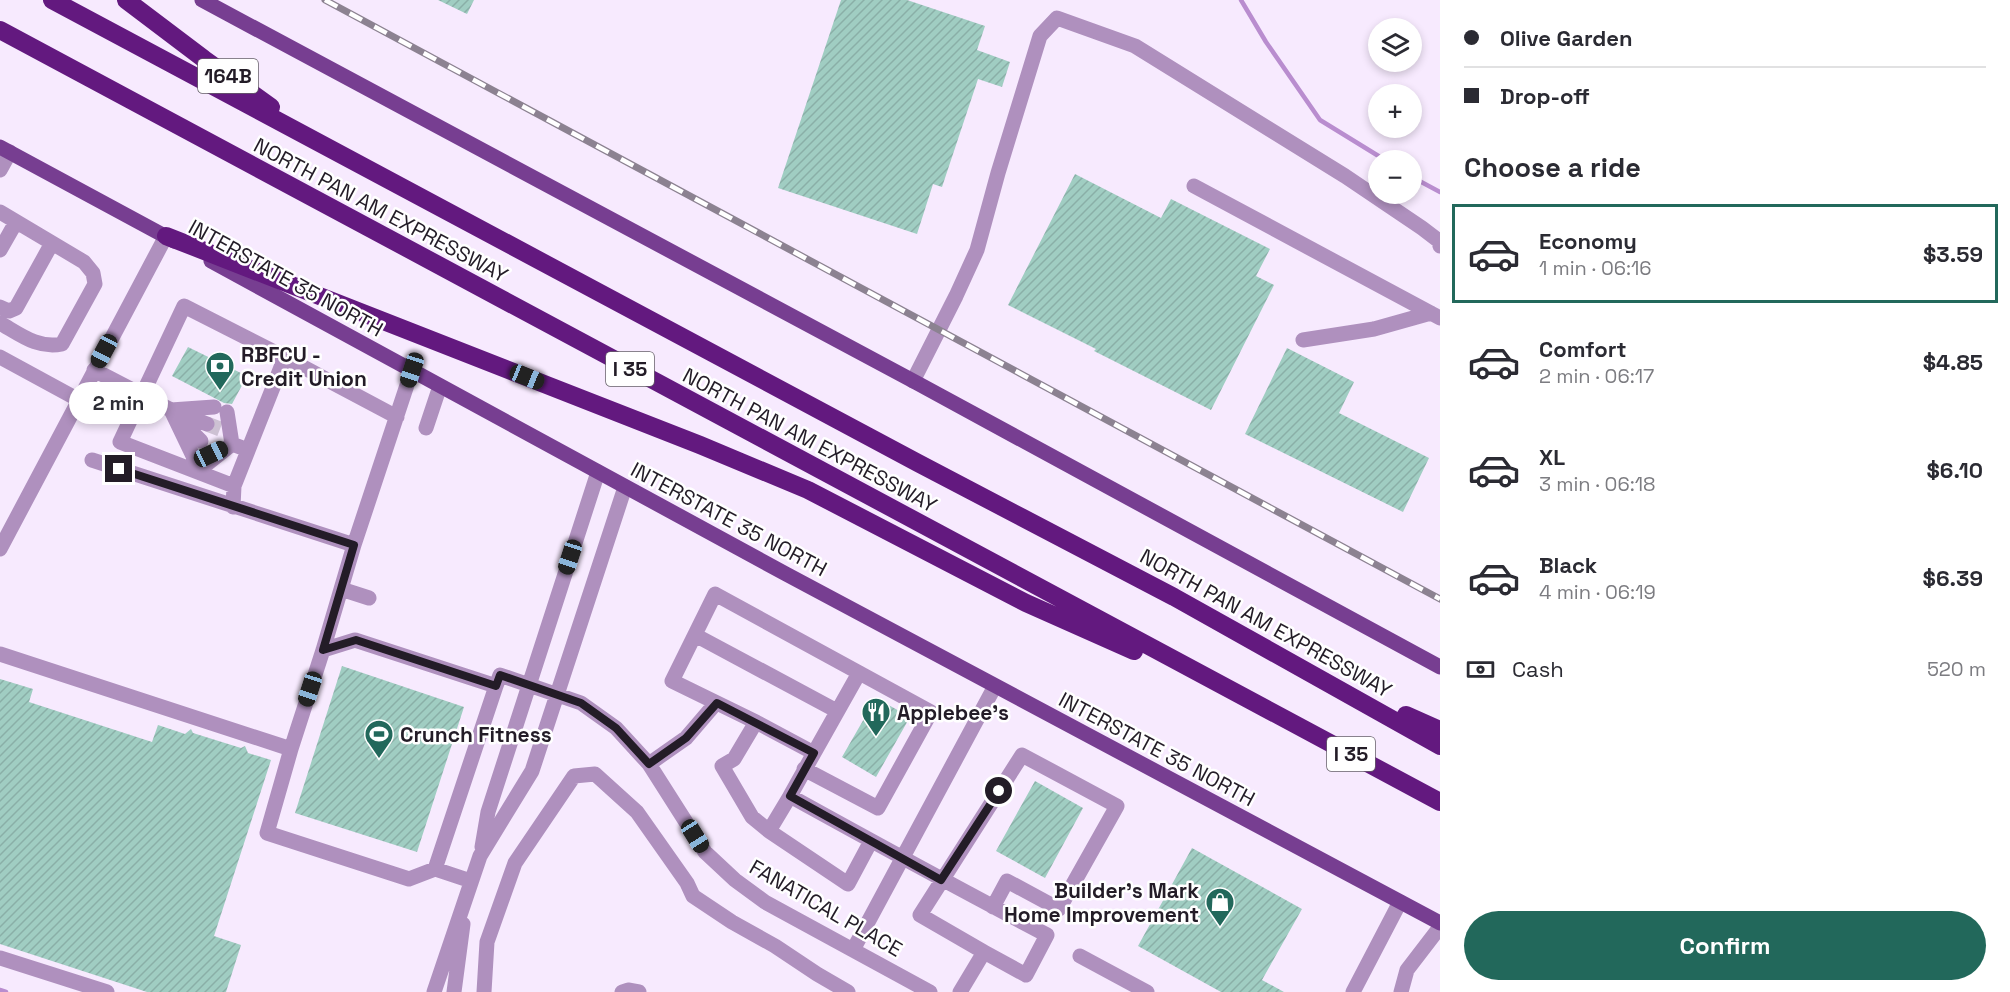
<!DOCTYPE html>
<meta charset="utf-8">
<style>
:root{--surface:#fff;--page:#f2f2f3;--text:#2b2b33;--muted:#7c7c81;--line:#e1e1e2;--accent:#22685b}
body{margin:0;font-family:"Space Grotesk",sans-serif;background:var(--page);color:var(--text);height:100vh;display:flex;flex-direction:column;font-size:22px;white-space:nowrap}
*{box-sizing:border-box;margin:0}
p{font-size:20px;color:var(--muted)}
.icon{flex:none;width:33px;height:33px;fill:none;stroke:currentColor;stroke-width:2;stroke-linecap:round;stroke-linejoin:round}
.map{position:relative;flex:1;overflow:hidden}
.details{display:flex;flex-direction:column;background:var(--surface);width:570px}
.details>*{flex:none}
.top-card{display:grid;align-content:center;height:132px;padding:0 24px;background:var(--surface)}
.tools{position:absolute;left:1368px;top:18px;display:grid;gap:12px}
.tools a{display:grid;place-items:center;width:54px;height:54px;border-radius:50%;background:var(--surface);box-shadow:0 3px 9px #0003;font-size:30px}
.end{position:absolute;width:27px;height:27px;margin:-14px;border:8px solid #231c27;background:#fff;box-shadow:0 0 0 3px #fff}
.from{border-radius:50%}
.bubble{position:absolute;height:42px;border-radius:21px;background:var(--surface);box-shadow:0 3px 9px #0003;font-size:20px;font-weight:600;line-height:42px;text-align:center}
.car{position:absolute;width:18px;height:36px;margin:-18px -9px;border-radius:8px;box-shadow:0 0 4px 2px #0007;background:linear-gradient(#222 24%,#8ab4d8 0 40%,#222 0 76%,#8ab4d8 0 86%,#222 0)}
.top-card b{display:flex;align-items:center;gap:21px;height:57px;font-size:22px}
.top-card b+b{border-top:2px solid var(--line)}
.top-card i{width:15px;height:15px;background:var(--text)}
ul{padding:0;list-style:none}
li{display:flex;align-items:center;gap:18px;height:99px;margin:0 12px 9px;padding:0 12px;border:3px solid transparent;border-radius:0px}
li div{flex:1}
li b{display:block;font-size:22px}
li em{font-style:normal;font-weight:600}
li.on{border-color:var(--accent)}
li>.icon{width:54px;height:54px;stroke-width:1.5}
h2{padding:0 24px;font-size:27px;line-height:72px}
.pay{display:flex;align-items:center;gap:15px;height:66px;padding:0 24px;font-size:22px}
.pay p{margin-inline-start:auto}
.action{display:flex;gap:12px;margin-top:auto;padding:12px 24px}
.action a{flex:1;height:69px;border-radius:36px;background:var(--accent);color:#fff;font-size:24px;font-weight:600;line-height:69px;text-align:center}
main{display:flex;flex:1;min-height:0}
.map>svg:first-child{display:block}
.lines{fill:none;stroke-linecap:round;stroke-linejoin:round}
.stream{stroke:#b98dcf;stroke-width:4.5}
.building{fill:url(#building-hatch)}
.minor-tunnel{stroke:#cdc1d3;stroke-width:15;stroke-dasharray:15 8;stroke-linecap:butt}
.minor{stroke:#af90be;stroke-width:15}
.major{stroke:#773e91;stroke-width:15}
.highway{stroke:#63197f;stroke-width:18}
.rail-casing{stroke:#8c8291;stroke-width:7}
.rail{stroke:#fff;stroke-width:4.5;stroke-dasharray:14;stroke-linecap:butt}
.route{stroke:#231c27;stroke-width:8}
.labels{text-anchor:middle;dominant-baseline:central;stroke-width:5;stroke-linejoin:round;paint-order:stroke}
.shield{fill:#fff;stroke:#656068;stroke-width:1.5}
.shield-label{font-size:20px;font-weight:bold;fill:#231c27}
.street-label{font-size:21px;fill:#231c27;stroke:#fff}
.poi-label{font-size:21px;font-weight:bold;fill:#231c27;stroke:#fff;text-anchor:start}
</style>
<main>
<div class="map">
<svg width="1440" height="992" viewBox="0 0 1440 992">
<defs>
<pattern id="building-hatch" width="6" height="6" patternUnits="userSpaceOnUse" patternTransform="scale(1.5)"><rect width="6" height="6" fill="#a0cdc2"/><path d="M-1 1l2-2M0 6l6-6M5 7l2-2" fill="none" stroke="#8aafa7"/></pattern>
</defs>
<rect width="100%" height="100%" fill="#f7eafe"/>
<g class="lines">
<path class="stream" d="M1241,0L1266,42L1320,120L1385,160
M1412,177L1440,192
M0,990L6,992"/>
</g>
<path class="building" d="M438,0H474L467,14Z
M841,0H907L985,26L977,50L1010,62L1002,87L978,79L942,187L933,184L917,234L778,188Z
M1075,174L1161,218L1171,199L1270,249L1256,276L1274,285L1211,410L1094,351L1096,349L1008,305Z
M188,347L247,376L232,404L224,403L172,376Z
M1287,348L1354,382L1339,413L1429,458L1403,512L1245,434Z
M342,666L464,707L417,852L295,813Z
M0,679L33,689L29,702L152,742L158,725L185,734L191,729L193,733L241,748L245,746L248,753L271,760L214,936L241,945L226,992H147L0,944Z
M876,698L910,717L876,777L842,757Z
M1035,781L1083,808L1045,878L996,851Z
M1192,848L1302,909L1262,980L1284,992H1221L1138,946Z"/>
<g class="lines">
<path class="minor-tunnel" d="M207,424L220,429
M197,449L211,454"/>
<path class="minor" d="M0,170L10,152
M1194,186L1440,318
M0,212L84,262L93,273L95,284L62,344C38,349 21,335 0,323
M0,250L16,222
M0,307L9,311L16,308L52,243
M1303,340L1374,329L1431,313
M0,357L79,400
M94,370L171,410L214,407
M913,381L956,296L977,250L998,173L1040,36L1057,18L1135,46L1345,176L1422,228L1439,241L1440,246
M171,410L194,458
M227,412L232,444L248,450
M177,413L207,424
M181,421L201,441
M426,428L440,386
M92,460L354,545
M208,463L232,444
M234,486L285,357
M233,507L234,486L120,442L184,306L288,359L397,417
M0,549L166,236
M341,589L369,598
M695,635L837,711
M323,650L355,640L496,686L500,675L581,703L616,728L649,764L705,852L735,880L765,902L930,992
M0,654L291,749L323,650L354,545L412,370
M756,722L814,753L790,796
M291,749L267,833L409,879L435,869
M814,753L859,673
M649,764L686,738L716,703
M769,831L752,817L722,766L734,759L756,722L672,681L715,594L931,712L878,808L804,769
M871,841L848,884L769,831L790,796C875,843 961,890 1047,935L1026,975L984,952L960,992
M482,847L488,812L598,472
M471,881L435,869L496,686
M853,950L995,686
M984,952L920,915L1022,755L1117,806L1059,909L1007,881L993,907
M1080,956L1147,992
M0,958L107,992
M434,992L480,856L532,771L625,487
M454,992L463,924
M484,992L487,942L515,863L574,776L595,774L637,812L687,883L693,896L732,922L775,946L817,974L848,992
M622,992L628,990L639,992
M1353,992L1400,902
M1401,992L1407,970L1440,927"/>
<path class="major" d="M202,0L917,383L1440,667
M0,147L174,241
M211,261L786,574L1440,923"/>
<path class="highway" d="M52,0L918,463L1174,597L1440,746
M126,0L204,59L271,107
M0,30L1440,802
M166,236L700,445L808,490L1026,603L1134,651
M1406,715L1440,730"/>
<g class="rail-casing">
<path id="rail" d="M325,0L1440,599"/>
</g>
<use href="#rail" class="rail"/>
</g>
<g class="lines">
<path class="route" d="M119,469L354,545L323,650L356,640L496,686L500,675L581,703L616,728L649,764L686,738L717,703L814,753L790,796L941,880L999,791"/>
</g>
<defs>
<g id="bank-pin" transform="scale(1.5)"><path d="M0 17L-7.5 6A9.5 9.5 0 1 1 7.5 6Z" fill="#22685b" stroke="#fff"/><path d="M-6-4H6V4H-6ZM0-2.3a2.3 2.3 0 1 0 0 4.6a2.3 2.3 0 1 0 0-4.6Z" fill="#fff"/></g>
<g id="restaurant-pin" transform="scale(1.5)"><path d="M0 17L-7.5 6A9.5 9.5 0 1 1 7.5 6Z" fill="#22685b" stroke="#fff"/><path d="M-5-6h1v4h1v-4h1v4h1v-4h1v5L-1.5 .5V6h-2V.5L-5-1ZM5-6V6H3V1.5H1.5Q1.5-4 5-6Z" fill="#fff"/></g>
<g id="stadium-pin" transform="scale(1.5)"><path d="M0 17L-7.5 6A9.5 9.5 0 1 1 7.5 6Z" fill="#22685b" stroke="#fff"/><path d="M0-5a6.5 5 0 1 0 0 10a6.5 5 0 1 0 0-10ZM-3.5-1.8h7v3.6h-7Z" fill="#fff"/></g>
<g id="shop-pin" transform="scale(1.5)"><path d="M0 17L-7.5 6A9.5 9.5 0 1 1 7.5 6Z" fill="#22685b" stroke="#fff"/><path d="M-5-2.5h2.3a2.7 3.5 0 0 1 5.4 0H5L5.5 6h-11ZM-1.5-2.5h3a1.5 2.3 0 0 0-3 0Z" fill="#fff"/></g>
</defs>
<g fill-rule="evenodd">
<use href="#bank-pin" x="220" y="366"/>
<use href="#restaurant-pin" x="876" y="712"/>
<use href="#stadium-pin" x="379" y="734"/>
<use href="#shop-pin" x="1220" y="902"/>
</g>
<g class="labels">
<g class="shield">
<rect x="198" y="59" width="60" height="34" rx="4.5"/>
<rect x="606" y="352" width="48" height="34" rx="4.5"/>
<rect x="1327" y="737" width="48" height="34" rx="4.5"/>
</g>
<g class="shield-label">
<text x="228" y="76">164B</text>
<text x="630" y="369">I 35</text>
<text x="1351" y="754">I 35</text>
</g>
<g class="street-label">
<text transform="translate(381 210) rotate(28)">NORTH PAN AM EXPRESSWAY</text>
<text transform="translate(286 278) rotate(29)">INTERSTATE 35 NORTH</text>
<text transform="translate(810 440) rotate(28)">NORTH PAN AM EXPRESSWAY</text>
<text transform="translate(729 519) rotate(28)">INTERSTATE 35 NORTH</text>
<text transform="translate(1266 623) rotate(29)">NORTH PAN AM EXPRESSWAY</text>
<text transform="translate(1157 749) rotate(28)">INTERSTATE 35 NORTH</text>
<text transform="translate(826 908) rotate(30)">FANATICAL PLACE</text>
</g>
<g class="poi-label">
<text x="241" y="354">RBFCU -<tspan x="241" dy="24">Credit Union</tspan></text>
<text x="897" y="712">Applebee's</text>
<text x="400" y="734">Crunch Fitness</text>
<text x="1199" y="890" text-anchor="end">Builder's Mark<tspan x="1199" dy="24">Home Improvement</tspan></text>
</g>
</g>
</svg>
<div class="tools">
<a><svg class="icon" aria-label="layers" viewBox="0 0 24 24"><path d="M12 4l9 5-9 5-9-5zM3 14l9 5 9-5"/></svg></a>
<a>+</a>
<a>−</a>
</div>
<i class="end from" style="left:999px;top:791px"></i>
<i class="end" style="left:119px;top:469px"></i>
<div class="bubble" style="left:69px;top:382px;width:99px">2 min</div>
<i class="car" style="left:104px;top:351px;rotate:208deg"></i>
<i class="car" style="left:412px;top:370px;rotate:198deg"></i>
<i class="car" style="left:527px;top:377px;rotate:112deg"></i>
<i class="car" style="left:211px;top:454px;rotate:65deg"></i>
<i class="car" style="left:570px;top:557px;rotate:198deg"></i>
<i class="car" style="left:310px;top:689px;rotate:198deg"></i>
<i class="car" style="left:695px;top:836px;rotate:148deg"></i>
</div>
<section class="details">
<div class="top-card">
<b><i class="from"></i>Olive Garden</b>
<b><i></i>Drop-off</b>
</div>
<h2>Choose a ride</h2>
<ul>
<li class="on"><svg class="icon" aria-label="car" viewBox="0 0 24 24"><path d="M5 17H2v-5l4-1 3-4h7l3 4 3 1v5h-3M9 17h6M6 11h13"/><circle cx="7" cy="17" r="2"/><circle cx="17" cy="17" r="2"/></svg><div><b>Economy</b><p>1 min · 06:16</p></div><em>$3.59</em></li>
<li><svg class="icon" aria-label="car" viewBox="0 0 24 24"><path d="M5 17H2v-5l4-1 3-4h7l3 4 3 1v5h-3M9 17h6M6 11h13"/><circle cx="7" cy="17" r="2"/><circle cx="17" cy="17" r="2"/></svg><div><b>Comfort</b><p>2 min · 06:17</p></div><em>$4.85</em></li>
<li><svg class="icon" aria-label="car" viewBox="0 0 24 24"><path d="M5 17H2v-5l4-1 3-4h7l3 4 3 1v5h-3M9 17h6M6 11h13"/><circle cx="7" cy="17" r="2"/><circle cx="17" cy="17" r="2"/></svg><div><b>XL</b><p>3 min · 06:18</p></div><em>$6.10</em></li>
<li><svg class="icon" aria-label="car" viewBox="0 0 24 24"><path d="M5 17H2v-5l4-1 3-4h7l3 4 3 1v5h-3M9 17h6M6 11h13"/><circle cx="7" cy="17" r="2"/><circle cx="17" cy="17" r="2"/></svg><div><b>Black</b><p>4 min · 06:19</p></div><em>$6.39</em></li>
</ul>
<div class="pay"><svg class="icon" aria-label="cash" viewBox="0 0 24 24"><path d="M3 7h18v10H3z"/><circle cx="12" cy="12" r="2"/></svg>Cash<p>520 m</p></div>
<div class="action"><a>Confirm</a></div>
</section>
</main>
